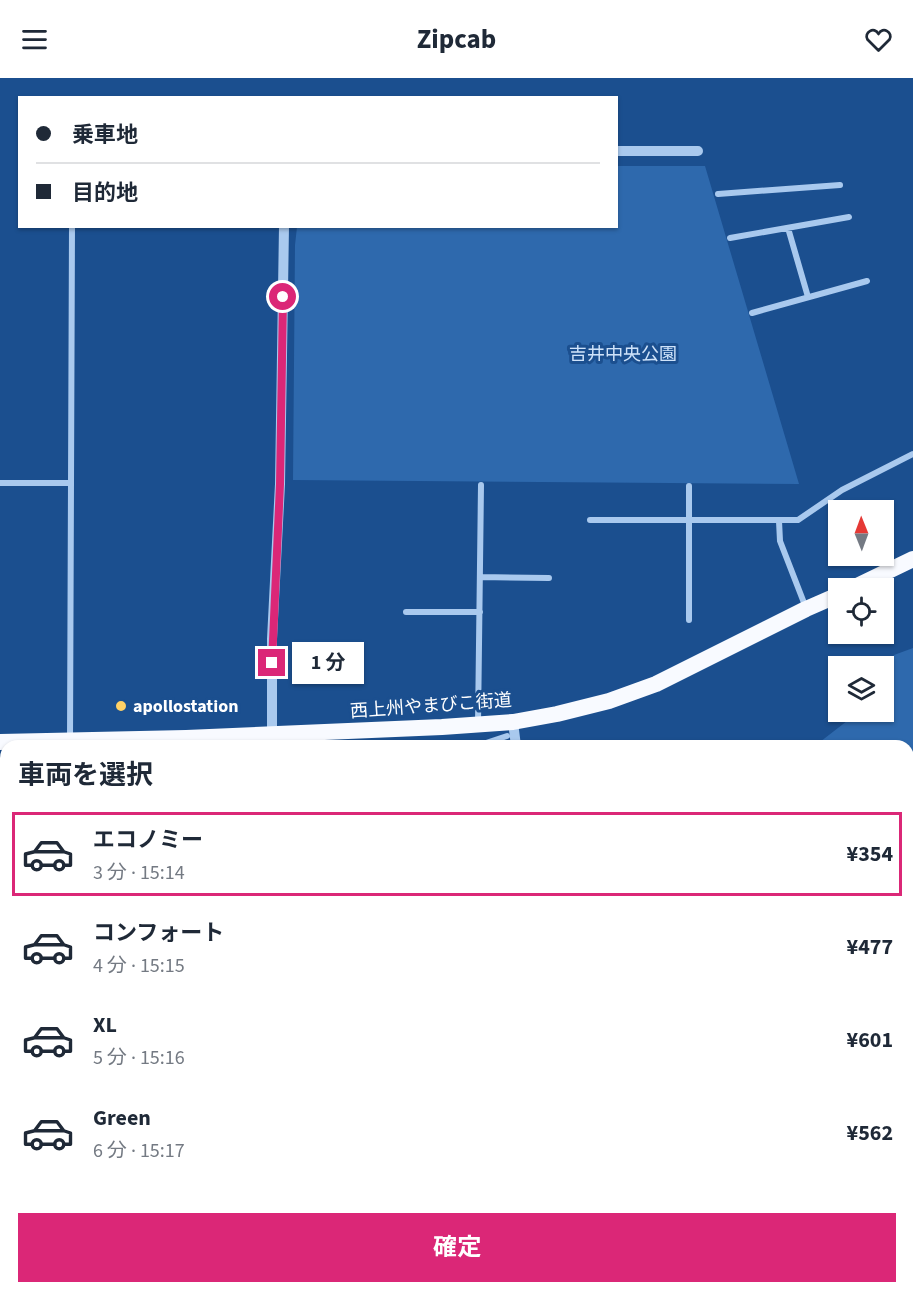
<!DOCTYPE html>
<html lang="ja">
<meta charset="utf-8">
<style>
:root{--surface:#fff;--page:#f6f6f7;--text:#1f2937;--muted:#747a83;--line:#e0e1e3;--accent:#db2777}
body{margin:0;font-family:"Source Sans 3","Noto Sans JP",sans-serif;background:var(--page);color:var(--text);height:100vh;display:flex;flex-direction:column;font-size:22px;white-space:nowrap}
*{box-sizing:border-box;margin:0}
p{font-size:20px;color:var(--muted)}
.icon{flex:none;width:33px;height:33px;fill:none;stroke:currentColor;stroke-width:2;stroke-linecap:round;stroke-linejoin:round}
.map{position:relative;flex:1;overflow:hidden}
.drawer{position:absolute;left:0px;top:662px;width:914px;height:554px;display:flex;flex-direction:column;background:var(--surface);border-radius:18px 18px 0 0;box-shadow:0 2px 4px #0004}
.drawer>*{flex:none}
.top-card{position:absolute;left:18px;top:18px;width:600px;height:132px;border-radius:0px;box-shadow:0 2px 4px #0004;display:grid;align-content:center;height:132px;padding:0 18px;background:var(--surface)}
.needle{width:39px;rotate:359deg}
.controls{position:absolute;left:828px;top:422px;display:grid;gap:12px}
.controls a{display:grid;place-items:center;width:66px;height:66px;border-radius:0px;background:var(--surface);box-shadow:0 2px 4px #0004;font-size:30px}
.end{position:absolute;width:27px;height:27px;margin:-14px;border:8px solid #db2777;background:#fff;box-shadow:0 0 0 3px #fff}
.from{border-radius:50%}
.bubble{position:absolute;height:42px;border-radius:0px;background:var(--surface);box-shadow:0 2px 4px #0004;font-size:20px;font-weight:700;line-height:42px;text-align:center}
.top-card b{display:flex;align-items:center;gap:21px;height:57px;font-size:22px}
.top-card b+b{border-top:2px solid var(--line)}
.top-card i{width:15px;height:15px;background:var(--text)}
ul{padding:0;list-style:none}
li{display:flex;align-items:center;gap:18px;height:84px;margin:0 12px 9px;padding:0 6px;border:3px solid transparent;border-radius:0px}
li div{flex:1}
li b{display:block;font-size:22px}
li em{font-style:normal;font-weight:700}
li.current{border-color:var(--accent)}
li>.icon{width:54px;height:54px;stroke-width:1.5}
h2{padding:0 18px;font-size:27px;line-height:72px}
.button{display:flex;gap:12px;margin-top:auto;padding:12px 18px}
.button a{flex:1;height:69px;border-radius:0px;background:var(--accent);color:#fff;font-size:24px;font-weight:700;line-height:69px;text-align:center}
header{display:flex;justify-content:space-between;align-items:center;height:78px;padding:0 18px;background:var(--surface);font-size:27px;font-weight:700}
.map>svg:first-child{display:block}
.green{fill:#2e69ad}
.lines{fill:none;stroke-linecap:round;stroke-linejoin:round}
.stream{stroke:#9cc4f0;stroke-width:4}
.minor{stroke:#a9c9ee;stroke-width:6}
.tertiary{stroke:#a9c9ee;stroke-width:10}
.trunk{stroke:#f8faff;stroke-width:16}
.route{stroke:#db2777;stroke-width:8}
.poi-dot{fill:#ffd166;stroke:#1b4f8f;stroke-width:2}
.labels{text-anchor:middle;dominant-baseline:central;stroke-width:6;stroke-linejoin:round;paint-order:stroke}
.park-label{font-size:18px;fill:#cfe3fa;stroke:#1b4f8f}
.poi-label{font-size:18px;font-weight:bold;fill:#fff;stroke:#1b4f8f;text-anchor:start}
.street-label{font-size:18px;fill:#fff;stroke:#1b4f8f}
</style>
<header><svg class="icon" aria-label="menu" viewBox="0 0 24 24"><path d="M4 6h16M4 12h16M4 18h16"/></svg>Zipcab<svg class="icon" aria-label="heart" viewBox="0 0 24 24"><path d="M12 20l-8-8c-3-5 5-10 8-4 3-6 11-1 8 4z"/></svg></header>
<div class="map">
<svg width="913" height="1214" viewBox="0 0 913 1214">
<rect width="100%" height="100%" fill="#1b4f8f"/>
<path class="green" d="M617,88H705L799,406L293,402L295,167L297,149L616,148Z
M913,570V680L908,679V668L816,667L847,643L853,633H884V594L894,577Z
M102,1209H161V1214H102Z"/>
<g class="lines">
<path class="stream" d="M0,771L6,776"/>
<path class="minor" d="M718,116L840,107
M788,150L808,219
M730,160L849,139
M752,235L867,203
M0,405H71
M590,442H798L842,412L913,376
M779,443L780,463L806,530
M480,499L549,500
M406,534H480
M689,542V408
M478,646L481,407
M70,662L72,148
M477,668L507,658
M0,783L6,787
M908,792L913,793
M0,956L6,943
M908,975L913,976
M0,1202L6,1203
M43,1209L74,1214
M224,1209L240,1214
M344,1214L345,1209
M715,1214L717,1209"/>
<path class="tertiary" d="M616,73H698
M513,644L516,668
M272,656V561L280,406L284,148
M0,844L6,848
M527,1214L528,1209"/>
<path class="trunk" d="M853,510L913,481
M0,664L186,660L442,649L513,644L557,636L609,623L656,606L806,531L838,517"/>
</g>
<g class="lines">
<path class="route" d="M272,585L280,406L283,219"/>
</g>
<circle class="poi-dot" cx="121" cy="628" r="6"/>
<g class="labels">
<g class="park-label">
<text x="623" y="276">吉井中央公園</text>
</g>
<g class="poi-label">
<text x="133" y="628">apollostation</text>
</g>
<g class="street-label">
<text transform="translate(431 628) rotate(-4)">西上州やまびこ街道</text>
</g>
</g>
</svg>
<div class="controls">
<a><svg class="needle" viewBox="-14 -14 28 28"><path d="M0-13l5 13h-10z" fill="#e53935"/><path d="M0 13l5-13h-10z" fill="#747a83"/></svg></a>
<a><svg class="icon" aria-label="locate" viewBox="0 0 24 24"><circle cx="12" cy="12" r="6"/><path d="M12 2v4M12 18v4M2 12h4M18 12h4"/></svg></a>
<a><svg class="icon" aria-label="layers" viewBox="0 0 24 24"><path d="M12 4l9 5-9 5-9-5zM3 14l9 5 9-5"/></svg></a>
</div>
<i class="end from" style="left:283px;top:219px"></i>
<i class="end" style="left:272px;top:585px"></i>
<div class="bubble" style="left:292px;top:564px;width:72px">1 分</div>
<div class="top-card">
<b><i class="from"></i>乗車地</b>
<b><i></i>目的地</b>
</div>
<section class="drawer">
<h2>車両を選択</h2>
<ul>
<li class="current"><svg class="icon" aria-label="car" viewBox="0 0 24 24"><path d="M5 17H2v-5l4-1 3-4h7l3 4 3 1v5h-3M9 17h6M6 11h13"/><circle cx="7" cy="17" r="2"/><circle cx="17" cy="17" r="2"/></svg><div><b>エコノミー</b><p>3 分 · 15:14</p></div><em>¥354</em></li>
<li><svg class="icon" aria-label="car" viewBox="0 0 24 24"><path d="M5 17H2v-5l4-1 3-4h7l3 4 3 1v5h-3M9 17h6M6 11h13"/><circle cx="7" cy="17" r="2"/><circle cx="17" cy="17" r="2"/></svg><div><b>コンフォート</b><p>4 分 · 15:15</p></div><em>¥477</em></li>
<li><svg class="icon" aria-label="car" viewBox="0 0 24 24"><path d="M5 17H2v-5l4-1 3-4h7l3 4 3 1v5h-3M9 17h6M6 11h13"/><circle cx="7" cy="17" r="2"/><circle cx="17" cy="17" r="2"/></svg><div><b>XL</b><p>5 分 · 15:16</p></div><em>¥601</em></li>
<li><svg class="icon" aria-label="car" viewBox="0 0 24 24"><path d="M5 17H2v-5l4-1 3-4h7l3 4 3 1v5h-3M9 17h6M6 11h13"/><circle cx="7" cy="17" r="2"/><circle cx="17" cy="17" r="2"/></svg><div><b>Green</b><p>6 分 · 15:17</p></div><em>¥562</em></li>
</ul>
<div class="button"><a>確定</a></div>
</section>
</div>
